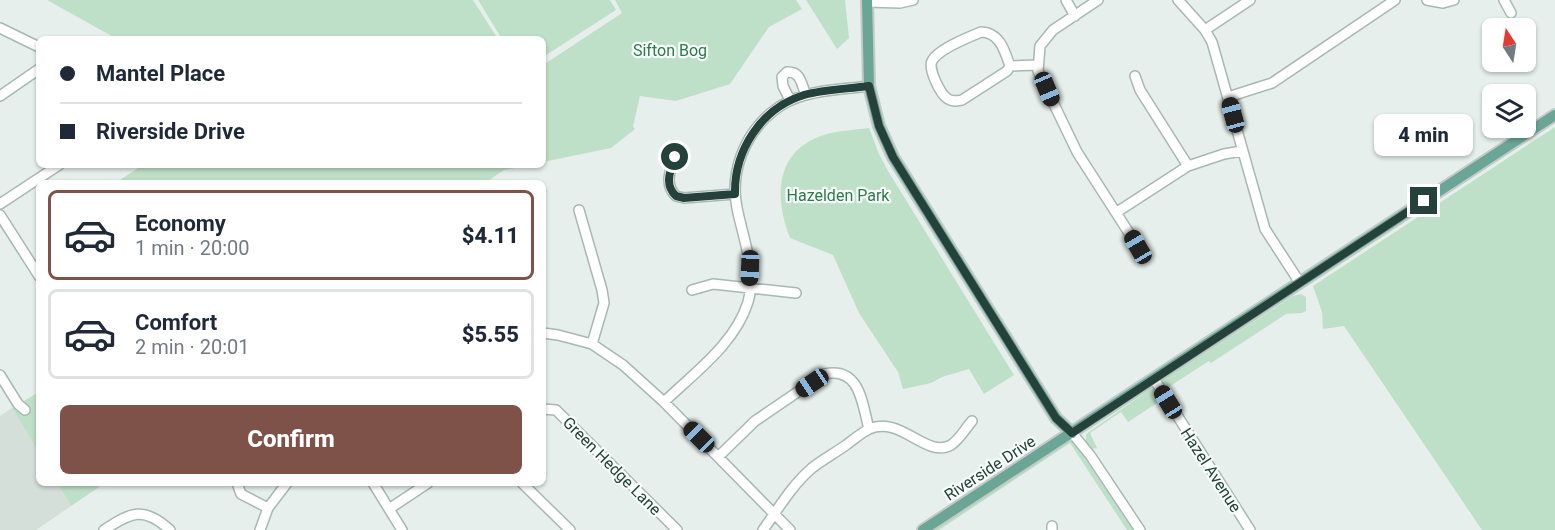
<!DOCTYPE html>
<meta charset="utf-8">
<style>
:root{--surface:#fff;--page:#f6f6f7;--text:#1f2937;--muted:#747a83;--line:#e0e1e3;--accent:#7f5249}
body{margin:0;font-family:Roboto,sans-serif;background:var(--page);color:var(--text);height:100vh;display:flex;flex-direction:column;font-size:22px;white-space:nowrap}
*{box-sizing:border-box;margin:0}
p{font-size:20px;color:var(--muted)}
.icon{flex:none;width:33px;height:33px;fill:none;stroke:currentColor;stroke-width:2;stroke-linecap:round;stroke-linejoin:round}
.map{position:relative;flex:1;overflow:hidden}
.panel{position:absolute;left:36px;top:180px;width:510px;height:306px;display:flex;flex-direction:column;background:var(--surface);border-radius:9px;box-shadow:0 2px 4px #0004}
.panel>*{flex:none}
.guide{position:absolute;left:36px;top:36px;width:510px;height:132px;border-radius:9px;box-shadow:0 2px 4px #0004;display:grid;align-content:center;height:132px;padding:0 24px;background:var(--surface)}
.needle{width:39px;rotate:348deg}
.fabs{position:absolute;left:1482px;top:18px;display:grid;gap:12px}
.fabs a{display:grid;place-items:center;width:54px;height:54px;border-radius:9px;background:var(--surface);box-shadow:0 2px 4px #0004;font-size:30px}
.end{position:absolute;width:27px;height:27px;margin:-14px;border:8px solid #24423a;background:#fff;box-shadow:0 0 0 3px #fff}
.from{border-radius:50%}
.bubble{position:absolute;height:42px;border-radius:9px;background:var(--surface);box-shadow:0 2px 4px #0004;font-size:20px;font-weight:800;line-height:42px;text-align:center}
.car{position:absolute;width:18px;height:36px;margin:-18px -9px;border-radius:8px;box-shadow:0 0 4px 2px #0007;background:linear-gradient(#222 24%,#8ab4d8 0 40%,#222 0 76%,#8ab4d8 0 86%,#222 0)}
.guide b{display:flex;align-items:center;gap:21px;height:57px;font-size:22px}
.guide b+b{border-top:2px solid var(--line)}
.guide i{width:15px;height:15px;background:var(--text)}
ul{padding:10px 0 0;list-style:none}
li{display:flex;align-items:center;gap:18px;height:90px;margin:0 12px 9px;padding:0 12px;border:3px solid var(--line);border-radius:9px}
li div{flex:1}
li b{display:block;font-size:22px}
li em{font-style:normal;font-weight:800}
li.selected{border-color:var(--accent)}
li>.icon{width:54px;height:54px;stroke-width:1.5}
.button{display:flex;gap:12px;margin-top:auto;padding:12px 24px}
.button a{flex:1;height:69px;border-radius:9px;background:var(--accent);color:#fff;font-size:24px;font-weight:800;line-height:69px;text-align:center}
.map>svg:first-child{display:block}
.built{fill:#d4dfda}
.green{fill:#bfe0c8}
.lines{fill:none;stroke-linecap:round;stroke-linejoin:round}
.minor-casing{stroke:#a8b8b2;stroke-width:12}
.major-casing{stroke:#c2cac8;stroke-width:14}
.minor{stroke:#fff;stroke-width:9}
.major{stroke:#6aa596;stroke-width:10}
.route{stroke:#24423a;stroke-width:8}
.labels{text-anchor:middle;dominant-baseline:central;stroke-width:4.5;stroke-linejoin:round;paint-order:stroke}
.park-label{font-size:16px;fill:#2d7a4b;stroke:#f7fbf9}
.street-label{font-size:16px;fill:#24423a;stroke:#f7fbf9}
</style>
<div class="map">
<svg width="1555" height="530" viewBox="0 0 1555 530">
<rect width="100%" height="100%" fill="#e6efeb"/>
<path class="built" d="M12,408L39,453V483H57L71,506L36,530H0V416Z"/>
<path class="green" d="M47,0H473L498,39H117Z
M478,0H610L616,10L543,57V39H502Z
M615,0H796L802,9L769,27L730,84L676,101L640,96L633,126L635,129L611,148L543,162V65L622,13Z
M806,0H845L849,38L837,49Z
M1555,127V530H1482L1344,326L1323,329L1322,312L1313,286Z
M869,128L879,154L888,171L1014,375L984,394L969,369L942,377L931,383L903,389L898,372L859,313L833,255L790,238C775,200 774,155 818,137C833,131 852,130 869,128Z
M143,165H529L504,170L485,183H115Z
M1301,294L1306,297V311L1302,313L1286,314L1211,363L1209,361L1164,390L1162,385L1164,380L1293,296Z
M1155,389L1163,399L1128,422L1121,412L1090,433L1097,448L1091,449L1086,444V434L1149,390Z
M39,392V453L12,408Z
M1069,441L1074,442L1133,530H1127L1070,443L939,530H934Z
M57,483H105L71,506Z"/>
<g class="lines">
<g class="minor-casing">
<path id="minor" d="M1066,0L1075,16
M1098,0L1053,30L1040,46L1038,71L1077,152L1138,247
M1178,0L1205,30L1212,42L1265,229L1300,283
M1427,0L1443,3L1454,0
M1504,0L1511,13
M867,2L900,3L913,0
M0,28L39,47
M1205,30L1250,0
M1010,66C1005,52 1000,32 981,32C969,37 938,49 932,61C928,69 940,94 948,99C953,102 957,101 962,100L1007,71L1010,66L1037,65
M1135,76L1140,90L1188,166
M0,96L39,69
M1228,97L1272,83L1395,0
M790,100L783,86L782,77L787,72C801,71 801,84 806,95
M675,157C670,170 664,185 676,196L684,198L735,194
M0,204L59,165
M579,210L602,290L604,303L592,344
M1117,212L1188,166L1224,154L1242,151
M0,215L39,276
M692,290L713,284L796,293
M543,333L558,335L592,344L623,365L664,402L790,530
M0,375L18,404L25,410
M1154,379L1250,530
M664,402C694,373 735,344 748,302C757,272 743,238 737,208C727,161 757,107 806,95C826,89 848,89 869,86
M543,409L556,410L677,530
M1072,433L1090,455L1140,530
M718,457L755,421L824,374C860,366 862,403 869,429
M237,483L241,494L268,508
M373,483L402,530
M522,483L570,530
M389,509L428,483
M1052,526V530
M104,530C131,512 144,506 170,530
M260,530L268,508L287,483
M763,530C778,509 792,485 812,468C822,460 835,453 846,445C853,440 861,433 869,429C901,415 926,459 951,445C960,439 965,429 972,421"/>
</g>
<g class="major-casing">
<path id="major" d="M867,0L869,86L879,126L893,157L1056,418L1072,433
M923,530L1555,115"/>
</g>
<use href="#minor" class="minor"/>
<use href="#major" class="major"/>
</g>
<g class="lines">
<path class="route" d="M675,157C670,171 664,185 676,196L684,198L735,194C734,151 761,108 804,95C825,89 848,89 869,86L879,126L893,157L1056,418L1072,433L1424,201"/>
</g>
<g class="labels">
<g class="park-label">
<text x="670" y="50">Sifton Bog</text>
<text x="838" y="195">Hazelden Park</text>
</g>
<g class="street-label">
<text transform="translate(612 466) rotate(45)">Green Hedge Lane</text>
<text transform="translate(990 468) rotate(-33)">Riverside Drive</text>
<text transform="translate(1211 470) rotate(57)">Hazel Avenue</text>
</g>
</g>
</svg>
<div class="fabs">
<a><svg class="needle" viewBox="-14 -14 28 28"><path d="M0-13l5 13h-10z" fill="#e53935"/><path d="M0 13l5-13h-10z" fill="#747a83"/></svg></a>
<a><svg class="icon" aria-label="layers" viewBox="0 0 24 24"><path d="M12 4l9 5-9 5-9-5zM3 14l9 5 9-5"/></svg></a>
</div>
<i class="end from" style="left:675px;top:157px"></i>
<i class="end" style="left:1424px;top:201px"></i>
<div class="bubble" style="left:1374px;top:114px;width:99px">4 min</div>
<i class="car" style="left:1047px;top:89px;rotate:157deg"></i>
<i class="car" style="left:1233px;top:115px;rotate:345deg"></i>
<i class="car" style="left:1138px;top:247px;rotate:330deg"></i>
<i class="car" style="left:750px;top:268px;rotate:182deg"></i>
<i class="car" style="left:812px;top:383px;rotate:236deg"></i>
<i class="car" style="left:1168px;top:402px;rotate:328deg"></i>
<i class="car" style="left:699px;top:437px;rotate:315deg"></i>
<div class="guide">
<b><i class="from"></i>Mantel Place</b>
<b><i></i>Riverside Drive</b>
</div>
<section class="panel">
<ul>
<li class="selected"><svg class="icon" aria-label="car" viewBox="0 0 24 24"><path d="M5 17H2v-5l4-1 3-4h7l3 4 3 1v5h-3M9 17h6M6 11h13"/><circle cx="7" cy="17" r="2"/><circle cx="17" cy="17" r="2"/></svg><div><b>Economy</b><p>1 min · 20:00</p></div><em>$4.11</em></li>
<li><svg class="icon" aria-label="car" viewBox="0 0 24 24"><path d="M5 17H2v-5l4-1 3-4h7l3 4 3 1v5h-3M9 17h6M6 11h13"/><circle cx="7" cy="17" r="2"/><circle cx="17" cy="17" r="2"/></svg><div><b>Comfort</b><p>2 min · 20:01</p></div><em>$5.55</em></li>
</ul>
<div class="button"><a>Confirm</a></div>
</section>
</div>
